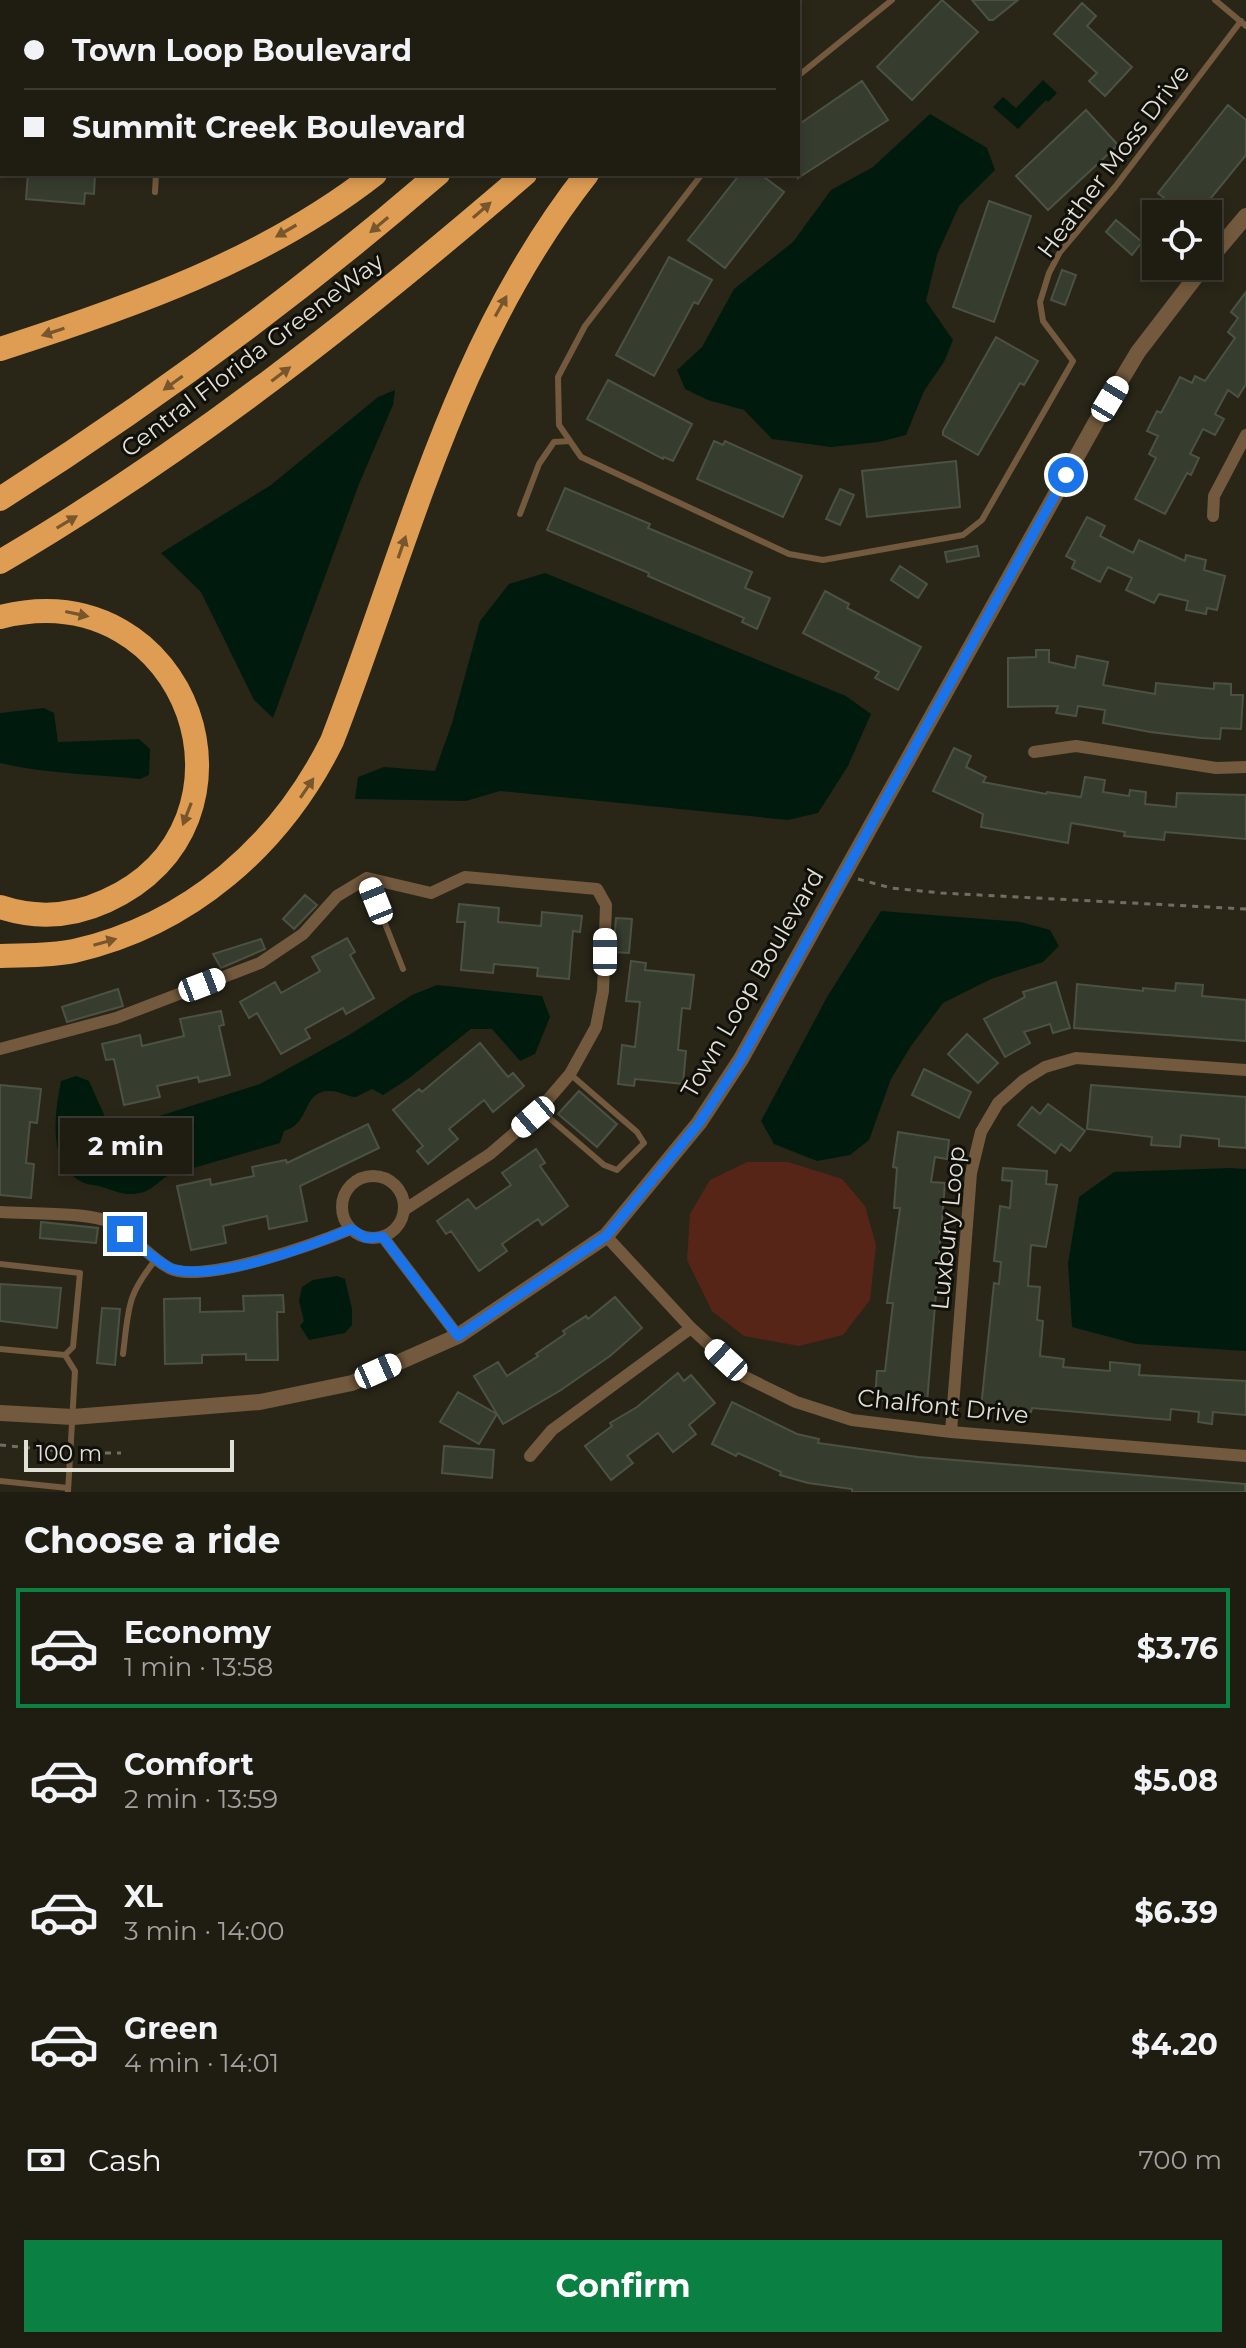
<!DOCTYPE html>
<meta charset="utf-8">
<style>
:root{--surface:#1f1c12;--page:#2c2920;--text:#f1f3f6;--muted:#a1a19f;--line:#3c3a32;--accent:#0b8043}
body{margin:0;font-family:Montserrat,sans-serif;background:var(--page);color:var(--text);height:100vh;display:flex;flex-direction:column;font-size:30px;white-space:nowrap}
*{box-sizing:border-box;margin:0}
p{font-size:26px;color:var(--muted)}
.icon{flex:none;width:44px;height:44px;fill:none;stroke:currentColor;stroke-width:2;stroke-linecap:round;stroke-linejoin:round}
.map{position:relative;height:1492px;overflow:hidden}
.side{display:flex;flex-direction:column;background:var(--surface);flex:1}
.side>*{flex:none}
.top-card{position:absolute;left:0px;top:0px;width:800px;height:176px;box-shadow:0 4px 12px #0003,0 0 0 2px var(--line);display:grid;align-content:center;height:176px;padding:0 24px;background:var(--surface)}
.controls{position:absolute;left:1142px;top:200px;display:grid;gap:16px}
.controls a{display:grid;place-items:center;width:80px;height:80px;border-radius:0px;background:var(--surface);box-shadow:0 4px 12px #0003,0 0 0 2px var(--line);font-size:40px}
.scale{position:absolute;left:24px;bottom:20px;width:210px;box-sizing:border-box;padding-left:8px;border:4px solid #e1e0d6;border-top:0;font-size:22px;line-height:28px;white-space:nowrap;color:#e1e0d6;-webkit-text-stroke:6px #100f09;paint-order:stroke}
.end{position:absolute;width:36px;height:36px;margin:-18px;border:10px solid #1a73e8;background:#fff;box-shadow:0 0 0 4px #fff}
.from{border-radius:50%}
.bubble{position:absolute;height:56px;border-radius:0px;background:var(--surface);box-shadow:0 4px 12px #0003,0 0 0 2px var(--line);font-size:26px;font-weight:700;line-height:56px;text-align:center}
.car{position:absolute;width:24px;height:48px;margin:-24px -12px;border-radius:10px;box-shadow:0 0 6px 2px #0007;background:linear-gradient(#fff 24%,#345 0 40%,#fff 0 76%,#345 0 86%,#fff 0)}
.top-card b{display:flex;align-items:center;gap:28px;height:76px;font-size:30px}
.top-card b+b{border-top:2px solid var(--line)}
.top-card i{width:20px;height:20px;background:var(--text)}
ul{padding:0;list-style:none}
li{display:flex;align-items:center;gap:24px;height:120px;margin:0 16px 12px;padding:0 8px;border:4px solid transparent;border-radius:0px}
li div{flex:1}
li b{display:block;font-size:30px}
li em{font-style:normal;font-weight:700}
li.current{border-color:var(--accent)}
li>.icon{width:72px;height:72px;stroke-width:1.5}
h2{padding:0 24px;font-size:36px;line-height:96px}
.pay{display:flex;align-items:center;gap:20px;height:88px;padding:0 24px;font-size:30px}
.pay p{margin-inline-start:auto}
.primary-button{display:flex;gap:16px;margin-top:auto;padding:16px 24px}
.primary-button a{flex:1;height:92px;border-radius:0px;background:var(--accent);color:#fff;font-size:32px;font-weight:700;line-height:92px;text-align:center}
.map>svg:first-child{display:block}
.green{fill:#572517}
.water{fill:#001b0d}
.building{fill:#363d2f;stroke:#4b5244;stroke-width:2}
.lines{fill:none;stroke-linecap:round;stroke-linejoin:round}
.path{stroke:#706e62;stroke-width:3;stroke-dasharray:6 6;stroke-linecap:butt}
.service{stroke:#73593d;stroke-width:6}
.minor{stroke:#73593d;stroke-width:12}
.tertiary{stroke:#73593d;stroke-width:16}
.motorway{stroke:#de9d53;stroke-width:24}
.oneway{fill:#77562e}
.route{stroke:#1a73e8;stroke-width:10}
.labels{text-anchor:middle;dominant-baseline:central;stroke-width:6;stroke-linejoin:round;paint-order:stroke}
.street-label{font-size:24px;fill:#e1e0d6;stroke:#100f09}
</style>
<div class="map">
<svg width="1246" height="1492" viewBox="0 0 1246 1492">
<rect width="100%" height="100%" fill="#292618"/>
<path class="green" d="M747,1162H788L842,1179L865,1206L876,1245L870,1300L843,1335L799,1346L744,1336L712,1311L687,1260L690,1214L710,1180Z"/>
<path class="water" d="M1043,80L1057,93L1048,102L1046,100L1018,129L993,107L1003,97L1016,108Z
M930,114L987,148L995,170L959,206L937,255L926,301L953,340L944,362L924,391L906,435L879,442L831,447L772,439L744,410L708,400L685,389L677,370L702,347L734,289L793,242L831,190L873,167Z
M395,390L393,405L359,484L273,718L254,700L201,592L161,553L271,485L378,397Z
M545,573L846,696L871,714L848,766L818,813L788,820L500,791L466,801L355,799L358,777L384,767L435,771L452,723L480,621L509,584Z
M44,708L54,713L58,742L139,739L150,749L149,775L140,779C93,774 46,774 0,763V713Z
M881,911L1021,922L1050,930L1059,946L1043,962L991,979L943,1003L911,1046L891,1079L869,1140L850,1155L817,1161L774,1144L761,1121L827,997Z
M437,985L542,996L550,1017L535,1054L520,1061L492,1029H471L408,1079L383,1095L372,1089L356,1097C347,1097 340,1091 331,1091C301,1090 312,1123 284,1131L280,1143L169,1175C160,1180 153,1189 144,1192C126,1197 118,1192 102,1187C96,1185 89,1185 84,1183C46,1165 55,1113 61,1081L76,1076L89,1081L106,1119L131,1125L260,1084L349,1035L412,995Z
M1230,1168L1246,1169V1351L1136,1344L1072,1327L1068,1263L1079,1197L1114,1172Z
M337,1276L345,1279L352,1309V1325L345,1333L309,1340L300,1326L304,1321L299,1301L302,1287L313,1280Z"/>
<path class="building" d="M942,0L978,32L912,100L877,67Z
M972,0H1018L993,20H989Z
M1082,3L1096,16L1087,26L1132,67L1105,96L1089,81L1097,73L1054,34Z
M862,81L888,120L798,178V125Z
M1228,105L1246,120V155L1198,214H1184L1158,193Z
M1086,110L1118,145L1048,210L1016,176Z
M28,174H95L94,194L85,193L84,204L26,199Z
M740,174H760L784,192L725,268L688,240Z
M989,201L1031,216L994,322L953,307Z
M1116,220L1142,242L1132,255L1106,232Z
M669,257L712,280L698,304L694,302L654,376L616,355Z
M1062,270L1076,275L1065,305L1051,300Z
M1246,292V384L1238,397L1228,390L1215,414L1224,419L1215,435L1203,429L1190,454L1199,458L1191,475L1187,473L1165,514L1135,499L1156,458L1149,454L1158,436L1147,431L1157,411L1161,413L1180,377L1192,383L1195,376L1205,381L1235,338L1228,332L1238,318L1231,312Z
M996,337L1038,361L1024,385L1020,383L978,455L943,435V431Z
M608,380L692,424L673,461L664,457L663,459L587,419Z
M714,441L723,445L725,441L802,476L783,517L697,479Z
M956,461L960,507L867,517L862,471Z
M565,488L650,524L648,528L752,572L745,588L770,598L757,629L742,622L744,618L648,576L649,573L547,530Z
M840,489L854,495L840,525L826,519Z
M1087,517L1105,526L1100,536L1133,553L1139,540L1185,561L1186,555L1206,560L1204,570L1225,576L1217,610L1207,608L1206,614L1186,610L1188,601L1159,594L1154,603L1126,590L1132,578L1108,567L1100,582L1072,568L1075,561L1066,556Z
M977,546L979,556L947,562L945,552Z
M900,566L927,584L918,598L891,580Z
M825,591L849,604L847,608L921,647L898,690L875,678L879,672L803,633Z
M1036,650H1049V662L1075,668L1077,656L1108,662L1103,685L1155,694L1156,683L1214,689V683L1231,684V695H1243L1241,729L1221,728L1220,739L1201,738L1150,732L1103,723L1105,710L1078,706L1076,716L1056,713L1058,706L1008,707V658L1036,657Z
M954,748L971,756L966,767L986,777L983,782L1046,794L1047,792L1081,797L1085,777L1105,780L1103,792L1129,796L1130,790L1146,792L1145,804L1176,807L1177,793L1246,795V839L1165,832L1164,840L1124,836L1125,832L1071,823L1068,843L981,827L983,814L933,791Z
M305,895L317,905L294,929L283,919Z
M459,904L499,908L498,922L541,926L542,912L582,916L580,932L573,931L569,979L537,976L538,968L494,964L493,973L461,970L465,922H457Z
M616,918L632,919L629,953L613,952Z
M347,938L355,952L350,955L374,998L346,1014L343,1008L305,1029L310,1038L281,1054L257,1013L249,1018L240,1002L275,982L281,993L320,971L312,957Z
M261,939L265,949L221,968L213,954Z
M631,961L646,963L645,970L694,975L690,1009L682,1008L678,1050L686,1051L683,1084L635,1079L634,1086L618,1084L622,1045L635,1047L640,1002L626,1001Z
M1056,982L1070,1028L1053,1033L1050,1024L1024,1032L1030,1043L1005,1057L984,1019L1025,997L1023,992Z
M1176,983L1203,985L1202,996L1246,1000V1041L1074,1028L1077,984L1143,991V988L1175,991Z
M118,989L123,1006L67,1022L62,1007Z
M221,1011L224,1025L219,1026L230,1075L199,1082L198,1077L157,1086L160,1097L124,1105L114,1059L106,1060L102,1044L140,1035L142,1046L184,1036L180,1019Z
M967,1034L998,1063L978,1083L948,1054Z
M480,1043L508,1077L513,1073L524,1086L493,1112L484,1100L449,1129L458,1139L428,1164L417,1151L423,1146L393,1110L419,1089L422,1092Z
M924,1069L971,1092L959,1118L912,1095Z
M0,1085L41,1089L37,1123L30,1122L26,1163L34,1164L31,1198L0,1195Z
M1091,1085L1246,1097V1148L1219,1146V1139L1181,1135L1180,1147L1151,1145L1152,1137L1087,1129Z
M579,1091L617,1124L597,1147L558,1114Z
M1048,1104L1085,1131L1070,1151L1061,1144L1055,1153L1018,1125L1032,1107L1040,1114Z
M368,1124L379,1148L300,1186L307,1221L269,1229L267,1216L223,1226L226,1243L191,1250L177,1186L210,1179L211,1185L254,1176L252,1167L286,1160L287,1163Z
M898,1132L949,1140L947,1159L935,1157L931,1182L945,1183L927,1403L875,1399L877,1371H885L893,1303H887L900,1208H894L897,1168L893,1167Z
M536,1149L545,1163L540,1166L568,1206L542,1225L538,1219L502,1244L507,1251L479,1271L451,1231L446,1234L437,1221L468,1199L476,1209L511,1185L502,1173Z
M1003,1168L1047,1171L1046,1184L1057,1185L1046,1247L1031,1245L1028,1286L1040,1287L1037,1320L1043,1321L1040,1356L1064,1359L1063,1367L1110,1371V1362L1140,1365L1139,1375L1246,1381V1415L1213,1412L1212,1424L1198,1422L1199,1412L1171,1409L1170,1420L1032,1408L1031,1412L981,1408L994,1283L999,1284L1001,1262L994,1261L1000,1206L1010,1208L1012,1181L1002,1180Z
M41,1222L98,1228L96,1243L40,1238Z
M0,1284L61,1288L57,1328L0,1321Z
M283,1295L284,1312H277L278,1360H246V1354L202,1355V1363L165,1364L164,1299L200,1298V1312L244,1311L243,1296Z
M615,1297L642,1328L610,1356L561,1390L503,1424L497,1414L479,1444L440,1422L458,1392L497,1414L474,1376L498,1362L507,1376L538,1356L536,1354L565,1334L563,1331L586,1316L588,1319Z
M102,1308L120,1309L115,1365L97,1363Z
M678,1373L684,1381L691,1375L715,1403L689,1425L696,1434L673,1452L658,1433L627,1456L633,1463L611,1480L585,1446L612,1426L610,1423L637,1407Z
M732,1402L797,1434L819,1439L818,1443L918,1457L1245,1484V1492H852V1489L808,1483L780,1475L781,1472L738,1453L736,1456L712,1444Z
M444,1446L494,1450L492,1478L442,1473Z"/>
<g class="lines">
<path class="path" d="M183,2V0
M0,151L2,152
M858,879L891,888L941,893L1246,909
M0,1445L62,1451
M81,1453H121"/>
<path class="service" d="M1215,0L1246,26
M168,2V0
M278,2L279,0
M798,76L892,0
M702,174L585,326L558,377L559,425L581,457L789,554L823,560L963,535L982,520L1073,361L1043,321L1040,302L1049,273L1060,252L1115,187L1241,21
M155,192L156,174
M520,514L539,464L554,442L570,441
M367,878L403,969
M539,1109L604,1165L617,1170L644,1143L637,1132L570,1074
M0,1264L80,1273L73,1347L65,1355
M0,1349L65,1355L75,1371L68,1492
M123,1354C129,1307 126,1296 157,1258
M0,1481L68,1488"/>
<path class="minor" d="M0,9L2,10
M0,39H2
M1213,516L1214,496L1246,435
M1034,752L1076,746L1216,768L1246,767
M0,1049L116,1018L260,963L303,934L337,896L367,878L431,893L465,877L597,889L606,905L603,991L596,1027L570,1074L533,1117L490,1154L404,1210
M342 1207a31 31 0 1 1 62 0a31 31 0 1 1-62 0Z
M0,1212C27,1214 87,1212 110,1222C128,1231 157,1265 174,1270C212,1281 312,1245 351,1229
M606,1236L691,1328L743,1376L796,1402L852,1420L951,1432L1246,1456
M383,1237L458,1336
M951,1432L971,1173L981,1132L998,1103L1024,1080L1045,1067L1076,1058L1246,1070
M530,1456L552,1430L691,1328"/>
<path class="tertiary" d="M1208,261L1246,216
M0,1413L73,1417L260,1402L352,1383L458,1336L606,1236L699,1123L741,1059L1096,422L1138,352L1204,266"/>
<path class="motorway" d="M596,2L599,0
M637,2L640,0
M724,2L727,0
M747,2L749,0
M0,349C131,307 265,260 375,174
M0,499C154,401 300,293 438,174
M0,562C189,451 359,317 525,174
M0,617C191,570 275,825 106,901C71,917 36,919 0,907
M0,956C24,955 50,956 74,951C189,925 280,846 332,741C408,545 454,343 587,174"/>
</g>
<defs><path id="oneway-solid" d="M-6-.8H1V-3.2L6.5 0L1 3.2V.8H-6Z" transform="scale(2)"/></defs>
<g class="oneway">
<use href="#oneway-solid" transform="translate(482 210) rotate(-41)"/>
<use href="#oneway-solid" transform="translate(379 225) rotate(140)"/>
<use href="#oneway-solid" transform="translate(286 231) rotate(150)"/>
<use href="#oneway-solid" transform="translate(501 306) rotate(-61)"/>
<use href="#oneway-solid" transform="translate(53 332) rotate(162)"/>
<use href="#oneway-solid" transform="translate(281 374) rotate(-37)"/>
<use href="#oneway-solid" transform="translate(173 383) rotate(144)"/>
<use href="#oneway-solid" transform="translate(67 522) rotate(-31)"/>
<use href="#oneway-solid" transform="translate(402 547) rotate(-71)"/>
<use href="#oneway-solid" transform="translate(77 614) rotate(12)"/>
<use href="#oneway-solid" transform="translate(307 788) rotate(-56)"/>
<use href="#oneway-solid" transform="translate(187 814) rotate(111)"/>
<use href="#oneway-solid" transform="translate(105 942) rotate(-16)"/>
</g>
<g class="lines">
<path class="route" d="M125,1234C137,1243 163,1268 176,1270C224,1279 305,1248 351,1229L366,1238L383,1237L458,1336L606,1236L699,1123L741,1059L1066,475"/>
</g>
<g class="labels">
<g class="street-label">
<text transform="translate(1113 161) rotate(-53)">Heather Moss Drive</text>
<text transform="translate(252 355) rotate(-37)">Central Florida GreeneWay</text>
<text transform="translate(752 983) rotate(-60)">Town Loop Boulevard</text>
<text transform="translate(948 1228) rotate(-84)">Luxbury Loop</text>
<text transform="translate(943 1406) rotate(6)">Chalfont Drive</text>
</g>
</g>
</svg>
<div class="controls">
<a><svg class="icon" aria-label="locate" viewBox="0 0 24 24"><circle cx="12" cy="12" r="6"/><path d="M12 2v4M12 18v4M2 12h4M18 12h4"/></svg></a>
</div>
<div class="scale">100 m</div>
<i class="end from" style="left:1066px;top:475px"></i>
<i class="end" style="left:125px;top:1234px"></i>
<div class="bubble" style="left:60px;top:1118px;width:132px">2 min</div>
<i class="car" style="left:1110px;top:399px;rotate:31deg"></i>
<i class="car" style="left:376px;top:901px;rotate:338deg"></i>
<i class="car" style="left:605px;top:952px;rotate:0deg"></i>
<i class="car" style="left:202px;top:985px;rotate:69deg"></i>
<i class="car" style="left:533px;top:1117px;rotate:229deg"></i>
<i class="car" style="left:726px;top:1360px;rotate:313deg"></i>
<i class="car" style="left:378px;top:1371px;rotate:66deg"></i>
<div class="top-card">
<b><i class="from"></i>Town Loop Boulevard</b>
<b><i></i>Summit Creek Boulevard</b>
</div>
</div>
<section class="side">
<h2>Choose a ride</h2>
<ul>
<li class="current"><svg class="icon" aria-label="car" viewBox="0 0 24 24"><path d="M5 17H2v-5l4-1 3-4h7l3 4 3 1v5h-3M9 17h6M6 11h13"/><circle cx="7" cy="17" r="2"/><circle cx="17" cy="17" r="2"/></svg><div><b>Economy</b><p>1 min · 13:58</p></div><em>$3.76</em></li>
<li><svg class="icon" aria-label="car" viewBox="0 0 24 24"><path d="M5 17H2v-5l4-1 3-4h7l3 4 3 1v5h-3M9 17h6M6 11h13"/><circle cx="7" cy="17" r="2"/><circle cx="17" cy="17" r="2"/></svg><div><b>Comfort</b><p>2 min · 13:59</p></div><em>$5.08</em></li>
<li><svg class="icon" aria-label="car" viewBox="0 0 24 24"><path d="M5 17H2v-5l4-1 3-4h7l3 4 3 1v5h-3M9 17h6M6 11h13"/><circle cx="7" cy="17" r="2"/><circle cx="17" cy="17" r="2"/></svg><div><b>XL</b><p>3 min · 14:00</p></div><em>$6.39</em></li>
<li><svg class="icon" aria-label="car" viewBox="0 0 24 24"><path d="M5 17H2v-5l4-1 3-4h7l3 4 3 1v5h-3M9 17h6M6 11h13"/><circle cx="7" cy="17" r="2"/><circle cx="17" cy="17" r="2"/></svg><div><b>Green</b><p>4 min · 14:01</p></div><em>$4.20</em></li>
</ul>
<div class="pay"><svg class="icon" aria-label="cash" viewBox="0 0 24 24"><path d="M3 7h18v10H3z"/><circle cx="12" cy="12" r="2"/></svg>Cash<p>700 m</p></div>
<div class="primary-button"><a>Confirm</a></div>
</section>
